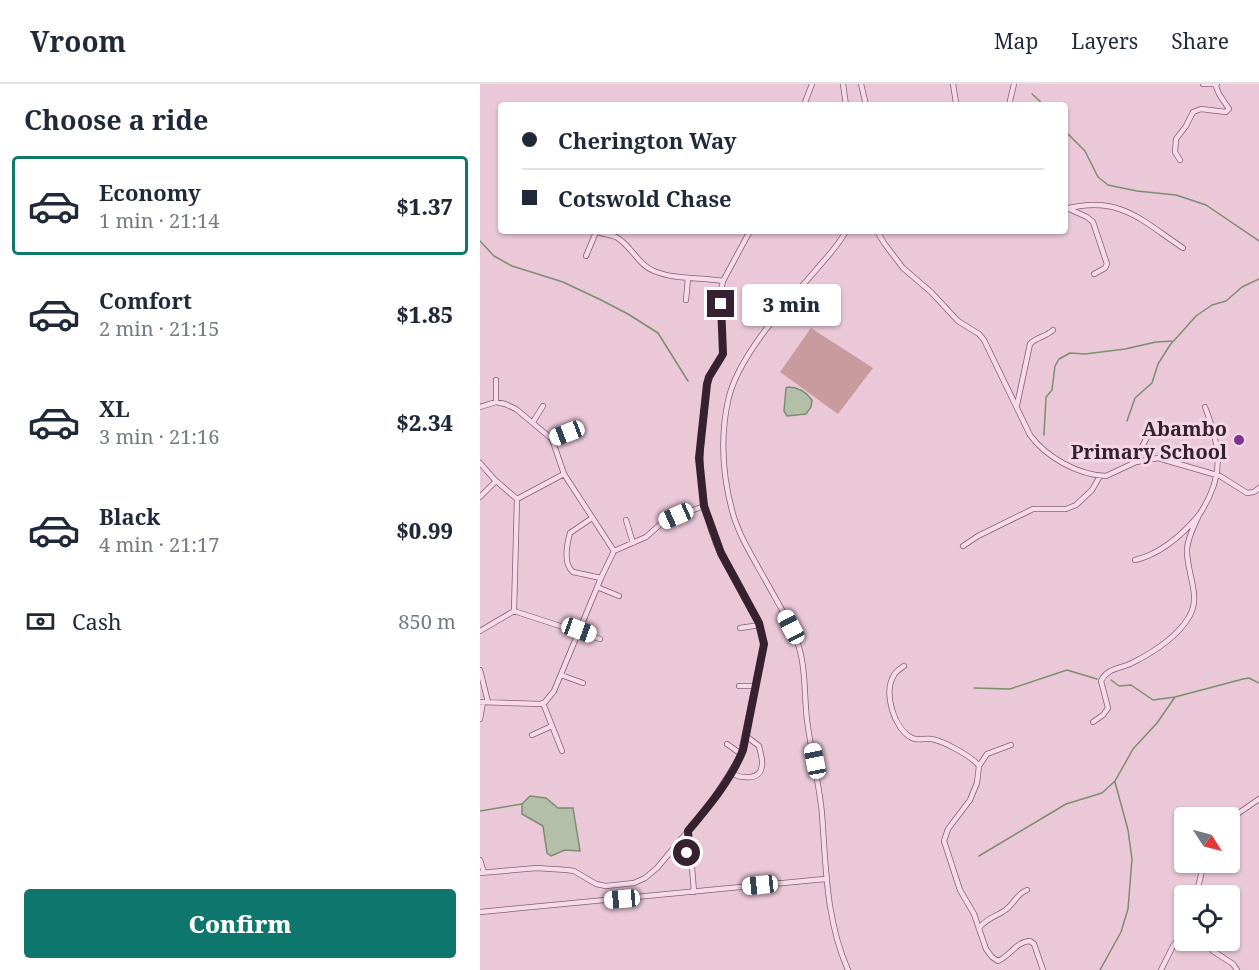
<!DOCTYPE html>
<meta charset="utf-8">
<style>
:root{--surface:#fff;--page:#f6f6f7;--text:#1f2937;--muted:#747a83;--line:#e0e1e3;--accent:#0f766e}
body{margin:0;font-family:"Noto Serif",serif;background:var(--page);color:var(--text);height:100vh;display:flex;flex-direction:column;font-size:22px;white-space:nowrap}
*{box-sizing:border-box;margin:0}
p{font-size:20px;color:var(--muted)}
.icon{flex:none;width:33px;height:33px;fill:none;stroke:currentColor;stroke-width:2;stroke-linecap:round;stroke-linejoin:round}
.map{position:relative;flex:1;overflow:hidden}
.sheet{display:flex;flex-direction:column;background:var(--surface);width:480px}
.sheet>*{flex:none}
.hud{position:absolute;left:18px;top:18px;width:570px;height:132px;border-radius:6px;box-shadow:0 2px 4px #0004;display:grid;align-content:center;height:132px;padding:0 24px;background:var(--surface)}
.needle{width:39px;rotate:126deg}
.fabs{position:absolute;left:694px;top:723px;display:grid;gap:12px}
.fabs a{display:grid;place-items:center;width:66px;height:66px;border-radius:6px;background:var(--surface);box-shadow:0 2px 4px #0004;font-size:30px}
.end{position:absolute;width:27px;height:27px;margin:-14px;border:8px solid #362130;background:#fff;box-shadow:0 0 0 3px #fff}
.from{border-radius:50%}
.bubble{position:absolute;height:42px;border-radius:6px;background:var(--surface);box-shadow:0 2px 4px #0004;font-size:20px;font-weight:800;line-height:42px;text-align:center}
.car{position:absolute;width:18px;height:36px;margin:-18px -9px;border-radius:8px;box-shadow:0 0 4px 2px #0007;background:linear-gradient(#fff 24%,#345 0 40%,#fff 0 76%,#345 0 86%,#fff 0)}
.hud b{display:flex;align-items:center;gap:21px;height:57px;font-size:22px}
.hud b+b{border-top:2px solid var(--line)}
.hud i{width:15px;height:15px;background:var(--text)}
ul{padding:0;list-style:none}
li{display:flex;align-items:center;gap:18px;height:99px;margin:0 12px 9px;padding:0 12px;border:3px solid transparent;border-radius:6px}
li div{flex:1}
li b{display:block;font-size:22px}
li em{font-style:normal;font-weight:800}
li.on{border-color:var(--accent)}
li>.icon{width:54px;height:54px;stroke-width:1.5}
h2{padding:0 24px;font-size:27px;line-height:72px}
.pay{display:flex;align-items:center;gap:15px;height:66px;padding:0 24px;font-size:22px}
.pay p{margin-inline-start:auto}
.action{display:flex;gap:12px;margin-top:auto;padding:12px 24px}
.action a{flex:1;height:69px;border-radius:6px;background:var(--accent);color:#fff;font-size:24px;font-weight:800;line-height:69px;text-align:center}
header{display:flex;align-items:center;gap:36px;box-sizing:border-box;height:84px;padding:0 30px;background:var(--surface);border-bottom:2px solid var(--line)}
header strong{font-size:28px}
nav{display:flex;gap:33px;margin-inline-start:auto;font-size:21px}
main{display:flex;flex:1;min-height:0}
.map>svg:first-child{display:block}
.green{fill:#c89c9f}
.water{fill:#b3bfa8;stroke:#7c8d70;stroke-width:1.5}
.lines{fill:none;stroke-linecap:round;stroke-linejoin:round}
.stream{stroke:#7c8d70;stroke-width:1.5}
.minor-casing{stroke:#855e77;stroke-width:6}
.minor{stroke:#f6dae8;stroke-width:4.5}
.route{stroke:#362130;stroke-width:8}
.poi-dot{fill:#7d348e;stroke:#f3d7e4;stroke-width:2}
.labels{text-anchor:middle;dominant-baseline:central;stroke-width:6;stroke-linejoin:round;paint-order:stroke}
.poi-label{font-size:20px;font-weight:bold;fill:#362130;stroke:#f3d7e4;text-anchor:end}
</style>
<header>
<strong>Vroom</strong>
<nav><a>Map</a><a>Layers</a><a>Share</a></nav>
</header>
<main>
<section class="sheet">
<h2>Choose a ride</h2>
<ul>
<li class="on"><svg class="icon" aria-label="car" viewBox="0 0 24 24"><path d="M5 17H2v-5l4-1 3-4h7l3 4 3 1v5h-3M9 17h6M6 11h13"/><circle cx="7" cy="17" r="2"/><circle cx="17" cy="17" r="2"/></svg><div><b>Economy</b><p>1 min · 21:14</p></div><em>$1.37</em></li>
<li><svg class="icon" aria-label="car" viewBox="0 0 24 24"><path d="M5 17H2v-5l4-1 3-4h7l3 4 3 1v5h-3M9 17h6M6 11h13"/><circle cx="7" cy="17" r="2"/><circle cx="17" cy="17" r="2"/></svg><div><b>Comfort</b><p>2 min · 21:15</p></div><em>$1.85</em></li>
<li><svg class="icon" aria-label="car" viewBox="0 0 24 24"><path d="M5 17H2v-5l4-1 3-4h7l3 4 3 1v5h-3M9 17h6M6 11h13"/><circle cx="7" cy="17" r="2"/><circle cx="17" cy="17" r="2"/></svg><div><b>XL</b><p>3 min · 21:16</p></div><em>$2.34</em></li>
<li><svg class="icon" aria-label="car" viewBox="0 0 24 24"><path d="M5 17H2v-5l4-1 3-4h7l3 4 3 1v5h-3M9 17h6M6 11h13"/><circle cx="7" cy="17" r="2"/><circle cx="17" cy="17" r="2"/></svg><div><b>Black</b><p>4 min · 21:17</p></div><em>$0.99</em></li>
</ul>
<div class="pay"><svg class="icon" aria-label="cash" viewBox="0 0 24 24"><path d="M3 7h18v10H3z"/><circle cx="12" cy="12" r="2"/></svg>Cash<p>850 m</p></div>
<div class="action"><a>Confirm</a></div>
</section>
<div class="map">
<svg width="779" height="886" viewBox="0 0 779 886">
<rect width="100%" height="100%" fill="#eac8d8"/>
<path class="green" d="M331,244L393,284L358,330L300,288Z"/>
<path class="water" d="M308,303C318,303 326,308 332,316L331,323L326,330L307,332L304,327L306,304Z
M50,712L66,714L78,724H93L100,767L85,766L71,772L67,769L63,742L42,730V720Z"/>
<g class="lines">
<path class="stream" d="M552,10L564,21
M585,47L605,67L618,93L628,101L657,107L696,111L726,121L779,157
M0,157L14,172L32,182L83,198L121,216L148,230L178,249L208,297
M647,337L655,314L672,299L678,280L690,261L716,232L732,221L746,217L762,203L779,195
M564,351L566,313L572,306L575,282L579,275L590,269L605,270L645,265L676,258L694,257
M631,596L639,602L651,601L673,616L695,613L763,595L769,594L779,599
M494,604L530,605L587,586L617,595
M0,727L42,720
M499,772L586,720L622,709L635,697L653,665L677,639L695,613
M620,886L641,848L648,825L652,775L648,746L635,698"/>
<g class="minor-casing">
<path id="minor" d="M363,0L366,21
M381,0L386,21
M473,0L476,19
M723,0H737
M324,21L332,0
M529,21L534,0
M700,76L695,68L696,55L706,42L713,28L721,25L746,28L749,25L739,10L735,0
M587,124L607,133L613,138L627,180L625,184L614,190
M585,125C640,111 661,136 703,164
M114,147C121,150 129,150 136,153C151,161 158,181 174,187C196,196 220,193 243,197
M366,147C359,161 346,174 336,186C306,220 257,273 248,317C240,354 243,394 253,430C260,454 275,477 287,499C298,519 310,538 318,560C326,584 324,611 327,636C331,668 339,698 342,730C346,784 346,836 368,886
M397,147L404,159L423,184L451,208L478,237L499,250L504,256L550,351C566,373 598,391 626,392L656,378L678,374L740,392L767,409L774,408L779,404
M106,172L116,148
M206,216L208,194
M16,318V296
M537,321L550,260C556,253 566,253 573,246
M0,323L16,318L25,320L36,325L72,355L84,390L134,467
M53,338L63,322
M72,355L101,344
M656,378L657,372L672,344
M0,379L14,395L37,415L34,527
M0,413L16,397
M37,415L84,390
M719,431C745,392 741,364 725,323
M112,434L90,449C87,460 83,480 93,488L121,494
M146,436L153,459
M483,462L498,452L553,425H586L596,421L612,406L620,392
M117,503L139,512
M34,527L120,555
M260,544L280,541
M0,547L34,527
M424,582C420,585 416,587 414,591C403,609 414,645 432,654C438,657 445,654 451,655C462,656 493,673 499,682L497,699L490,716L468,745L464,757L480,806L494,830L506,865L512,873L518,877C530,872 537,857 550,857L554,860L563,886
M0,586L8,618
M81,591L103,599
M259,602H276
M0,618L60,620L65,618L74,607L121,494L134,467L166,453L184,437L224,422
M63,619L82,667
M0,635L3,618
M613,638L623,631L628,624L621,597C627,584 640,585 652,579C672,569 697,553 709,533C722,512 706,488 707,465C708,453 714,442 719,431C703,450 681,470 655,476
M52,651L72,642
M247,660L261,670
M499,682L507,670L531,661
M251,689C260,694 281,698 282,681C283,675 280,668 279,662L266,652
M750,735L779,715
M208,747L209,761L213,767L212,783L214,808
M209,761L207,775L212,783
M0,776L4,789
M0,789L57,784L87,786L94,787L116,800L126,802L154,799L165,794L177,784L228,723L260,673L282,568L284,560L279,539C267,516 253,494 241,471C214,414 219,361 227,300L229,293L243,270L241,207L243,197L270,147
M716,812L724,778
M0,828L345,795
M499,844C507,834 515,833 524,827C534,821 536,810 547,806
M724,856L733,867L753,880L757,886
M681,886L693,862L705,847"/>
</g>
<use href="#minor" class="minor"/>
</g>
<g class="lines">
<path class="route" d="M207,769L209,761L208,747C228,723 251,696 263,666L284,560L279,539L241,469L224,422L219,374L227,300L229,293L243,270L241,220"/>
</g>
<circle class="poi-dot" cx="759" cy="356" r="6"/>
<g class="labels">
<g class="poi-label">
<text x="747" y="344">Abambo<tspan x="747" dy="23">Primary School</tspan></text>
</g>
</g>
</svg>
<div class="fabs">
<a><svg class="needle" viewBox="-14 -14 28 28"><path d="M0-13l5 13h-10z" fill="#e53935"/><path d="M0 13l5-13h-10z" fill="#747a83"/></svg></a>
<a><svg class="icon" aria-label="locate" viewBox="0 0 24 24"><circle cx="12" cy="12" r="6"/><path d="M12 2v4M12 18v4M2 12h4M18 12h4"/></svg></a>
</div>
<i class="end from" style="left:207px;top:769px"></i>
<i class="end" style="left:241px;top:220px"></i>
<div class="bubble" style="left:262px;top:200px;width:99px">3 min</div>
<i class="car" style="left:87px;top:349px;rotate:249deg"></i>
<i class="car" style="left:196px;top:432px;rotate:246deg"></i>
<i class="car" style="left:311px;top:543px;rotate:332deg"></i>
<i class="car" style="left:99px;top:546px;rotate:110deg"></i>
<i class="car" style="left:335px;top:677px;rotate:349deg"></i>
<i class="car" style="left:280px;top:801px;rotate:264deg"></i>
<i class="car" style="left:142px;top:815px;rotate:265deg"></i>
<div class="hud">
<b><i class="from"></i>Cherington Way</b>
<b><i></i>Cotswold Chase</b>
</div>
</div>
</main>
